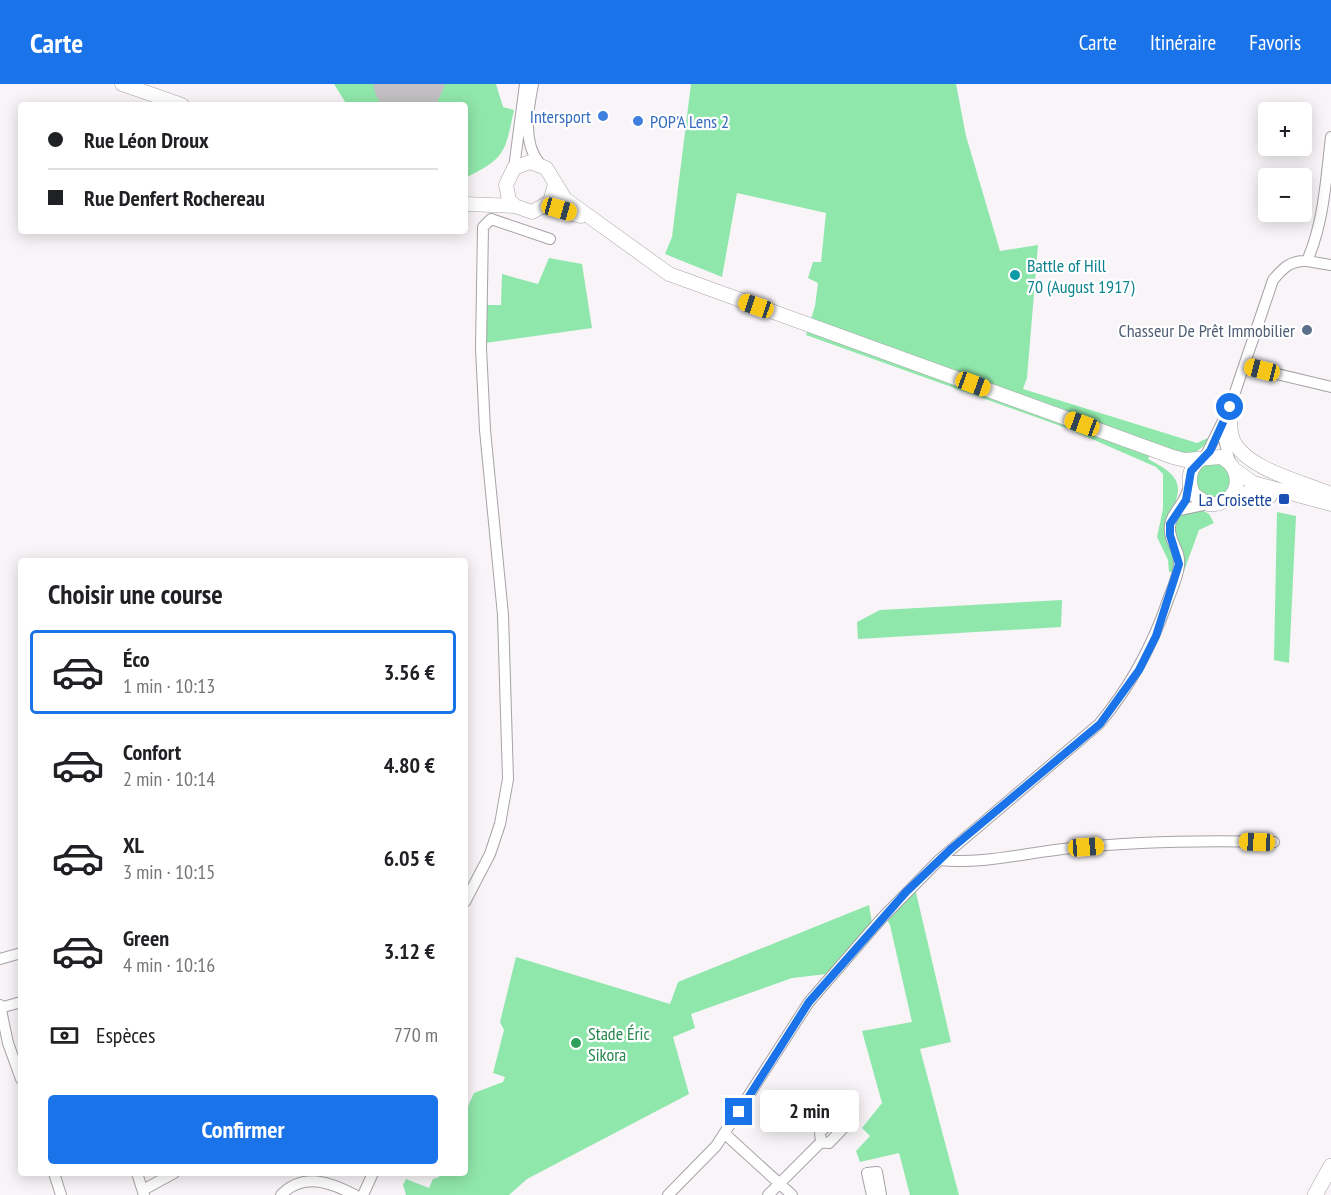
<!DOCTYPE html>
<html lang="fr">
<meta charset="utf-8">
<style>
:root{--surface:#fff;--page:#f6f6f6;--text:#202124;--muted:#757577;--line:#e0e0e0;--accent:#1a73e8}
body{margin:0;font-family:"PT Sans Narrow",sans-serif;background:var(--page);color:var(--text);height:100vh;display:flex;flex-direction:column;font-size:22px;white-space:nowrap}
*{box-sizing:border-box;margin:0}
p{font-size:20px;color:var(--muted)}
.icon{flex:none;width:33px;height:33px;fill:none;stroke:currentColor;stroke-width:2;stroke-linecap:round;stroke-linejoin:round}
.map{position:relative;flex:1;overflow:hidden}
.drawer{position:absolute;left:18px;top:474px;width:450px;height:618px;display:flex;flex-direction:column;background:var(--surface);border-radius:6px;box-shadow:0 3px 15px #0003}
.drawer>*{flex:none}
.guide{position:absolute;left:18px;top:18px;width:450px;height:132px;border-radius:6px;box-shadow:0 3px 15px #0003;display:grid;align-content:center;height:132px;padding:0 30px;background:var(--surface)}
.controls{position:absolute;left:1258px;top:18px;display:grid;gap:12px}
.controls a{display:grid;place-items:center;width:54px;height:54px;border-radius:6px;background:var(--surface);box-shadow:0 3px 15px #0003;font-size:30px}
.end{position:absolute;width:27px;height:27px;margin:-14px;border:8px solid #1a73e8;background:#fff;box-shadow:0 0 0 3px #fff}
.from{border-radius:50%}
.bubble{position:absolute;height:42px;border-radius:6px;background:var(--surface);box-shadow:0 3px 15px #0003;font-size:20px;font-weight:700;line-height:42px;text-align:center}
.car{position:absolute;width:18px;height:36px;margin:-18px -9px;border-radius:8px;box-shadow:0 0 4px 2px #0007;background:linear-gradient(#f5c518 24%,#345 0 40%,#f5c518 0 76%,#345 0 86%,#f5c518 0)}
.guide b{display:flex;align-items:center;gap:21px;height:57px;font-size:22px}
.guide b+b{border-top:2px solid var(--line)}
.guide i{width:15px;height:15px;background:var(--text)}
ul{padding:0;list-style:none}
li{display:flex;align-items:center;gap:18px;height:84px;margin:0 12px 9px;padding:0 18px;border:3px solid transparent;border-radius:6px}
li div{flex:1}
li b{display:block;font-size:22px}
li em{font-style:normal;font-weight:700}
li.active{border-color:var(--accent)}
li>.icon{width:54px;height:54px;stroke-width:1.5}
h2{padding:0 30px;font-size:27px;line-height:72px}
.pay{display:flex;align-items:center;gap:15px;height:66px;padding:0 30px;font-size:22px}
.pay p{margin-inline-start:auto}
.button{display:flex;gap:12px;margin-top:auto;padding:12px 30px}
.button a{flex:1;height:69px;border-radius:6px;background:var(--accent);color:#fff;font-size:24px;font-weight:700;line-height:69px;text-align:center}
header{display:flex;align-items:center;gap:36px;box-sizing:border-box;height:84px;padding:0 30px;background:var(--accent);color:#fff}
header strong{font-size:28px}
nav{display:flex;gap:33px;margin-inline-start:auto;font-size:21px}
.map>svg:first-child{display:block}
.green{fill:#90e7ab}
.lines{fill:none;stroke-linecap:round;stroke-linejoin:round}
.taxiway{stroke:#c3c0c3;stroke-width:21}
.runway{stroke:#c3c0c3;stroke-width:51}
.minor-casing{stroke:#a6a2a6;stroke-width:12}
.major-casing{stroke:#a6a2a6;stroke-width:15}
.highway-casing{stroke:#a6a2a6;stroke-width:16}
.minor{stroke:#fff;stroke-width:10}
.major{stroke:#fff;stroke-width:14}
.highway{stroke:#fff;stroke-width:15}
.route{stroke:#1a73e8;stroke-width:8}
.shop-dot{fill:#3f7fe0;stroke:#fff;stroke-width:2}
.culture-dot{fill:#0f9aa8;stroke:#fff;stroke-width:2}
.service-dot{fill:#5c6f8a;stroke:#fff;stroke-width:2}
.transit-dot{fill:#1a4fb4;stroke:#fff;stroke-width:2}
.leisure-dot{fill:#2e9e5b;stroke:#fff;stroke-width:2}
.labels{text-anchor:middle;dominant-baseline:central;stroke-width:4.5;stroke-linejoin:round;paint-order:stroke}
.shop-label{font-size:18px;fill:#366cbe;stroke:#fff;text-anchor:end}
.culture-label{font-size:18px;fill:#0d838f;stroke:#fff;text-anchor:start}
.service-label{font-size:18px;fill:#4e5e75;stroke:#fff;text-anchor:end}
.transit-label{font-size:18px;fill:#164399;stroke:#fff;text-anchor:end}
.leisure-label{font-size:18px;fill:#27864d;stroke:#fff;text-anchor:start}
</style>
<header>
<strong>Carte</strong>
<nav><a>Carte</a><a>Itinéraire</a><a>Favoris</a></nav>
</header>
<div class="map">
<svg width="1331" height="1111" viewBox="0 0 1331 1111">
<rect width="100%" height="100%" fill="#f8f4f8"/>
<path class="green" d="M334,0H496L503,23L514,26C505,68 506,74 465,94V21H347Z
M691,0H956L966,52L1000,167L1038,161L1027,294L1023,305L1197,359L1210,353C1194,379 1179,370 1154,361L1148,375C1166,385 1184,393 1176,416L1187,429L1200,425L1209,430L1214,439L1199,446L1184,487L1169,488L1168,476L1157,453L1163,425V390L1156,383L1069,345L806,251L815,222L818,199L808,194L813,178H821L826,129L737,109L722,193L665,170L672,153Z
M549,174L582,180L592,244L485,259L484,221H501L502,190L538,200Z
M1218,376L1233,393L1226,412L1207,415L1194,401L1199,382Z
M1277,428L1296,432L1289,579L1274,576Z
M1062,516L1061,543L858,555L857,538L880,526Z
M914,800L951,958L920,965L959,1111H910L899,1069L860,1078L856,1067L870,1052L862,1044L882,1019L862,947L912,938L890,841L885,831Z
M869,821L872,839L827,890L792,894L691,930L695,944L673,953L689,1010L527,1095L509,1111H406L403,1101L406,1095L429,1104L433,1095L439,1093L441,1089H465V1029L474,1009L503,998L505,993L493,989L504,946L500,938L516,873L670,920L678,898Z"/>
<g class="lines">
<path class="taxiway" d="M424,21L434,0"/>
<path class="runway" d="M399,0L411,21"/>
<g class="minor-casing">
<path id="minor" d="M533,0C528,25 522,59 540,80
M514,84L525,0
M1307,177L1331,181
M1244,282L1331,303
M1221,345L1230,378
M1205,373L1230,323L1273,196C1283,184 1291,176 1307,177C1324,138 1326,95 1331,53
M1179,426L1208,420
M939,776C983,781 1028,768 1072,764C1139,757 1206,756 1274,758
M465,818L490,770L500,740L508,695L503,531L485,346L481,264L483,143L491,135L550,155
M0,875L21,869
M0,921L8,959L21,995
M0,924L21,918
M725,1050L792,1111
M54,1089L61,1111
M137,1089L144,1111
M143,1106L174,1089
M281,1111C303,1088 330,1098 355,1111
M363,1111L373,1089
M668,1111L716,1062L809,918L882,834L939,776L1099,640C1131,602 1152,563 1168,516C1172,505 1178,493 1179,481C1181,467 1168,456 1170,442C1171,428 1187,419 1189,401
M768,1111L821,1058L829,1059L848,1039V1034L841,1029L820,1048L821,1058
M872,1111L867,1089L877,1088L881,1111"/>
</g>
<g class="major-casing">
<path id="major" d="M122,0L182,21
M555,100L550,118L532,128L515,122L509,116L506,101L514,84L530,78L546,84L565,115L669,190L1173,373L1185,376L1221,373C1248,387 1238,423 1208,420L1193,410C1187,396 1189,384 1201,375
M465,120L515,122
M545,123L581,132
M1230,323C1230,333 1229,346 1233,356C1246,385 1303,398 1331,410
M1235,386L1253,399L1331,420
M1232,413L1246,409L1270,412"/>
</g>
<g class="highway-casing">
<path id="highway" d="M1315,1111L1331,1082"/>
</g>
<use href="#minor" class="minor"/>
<use href="#major" class="major"/>
<use href="#highway" class="highway"/>
</g>
<g class="lines">
<path class="route" d="M739,1028L809,918L906,808L952,764L1100,640L1139,586L1156,552L1179,480L1170,451V440L1186,416L1191,387L1210,367L1230,323"/>
</g>
<g class="shop-dot">
<circle cx="603" cy="32" r="6"/>
<circle cx="638" cy="37" r="6"/>
</g>
<circle class="culture-dot" cx="1015" cy="191" r="6"/>
<circle class="service-dot" cx="1307" cy="246" r="6"/>
<rect class="transit-dot" x="1278" y="409" width="12" height="12" rx="3"/>
<circle class="leisure-dot" cx="576" cy="959" r="6"/>
<g class="labels">
<g class="shop-label">
<text x="591" y="32">Intersport</text>
<text x="650" y="37" text-anchor="start">POP'A Lens 2</text>
</g>
<g class="culture-label">
<text x="1027" y="181">Battle of Hill<tspan x="1027" dy="21">70 (August 1917)</tspan></text>
</g>
<g class="service-label">
<text x="1295" y="246">Chasseur De Prêt Immobilier</text>
</g>
<g class="transit-label">
<text x="1272" y="415">La Croisette</text>
</g>
<g class="leisure-label">
<text x="588" y="949">Stade Éric<tspan x="588" dy="21">Sikora</tspan></text>
</g>
</g>
</svg>
<div class="controls">
<a>+</a>
<a>−</a>
</div>
<i class="end from" style="left:1230px;top:323px"></i>
<i class="end" style="left:739px;top:1028px"></i>
<div class="bubble" style="left:760px;top:1006px;width:99px">2 min</div>
<i class="car" style="left:559px;top:125px;rotate:106deg"></i>
<i class="car" style="left:756px;top:222px;rotate:289deg"></i>
<i class="car" style="left:1262px;top:286px;rotate:284deg"></i>
<i class="car" style="left:973px;top:300px;rotate:110deg"></i>
<i class="car" style="left:1082px;top:340px;rotate:290deg"></i>
<i class="car" style="left:1257px;top:758px;rotate:272deg"></i>
<i class="car" style="left:1086px;top:763px;rotate:86deg"></i>
<div class="guide">
<b><i class="from"></i>Rue Léon Droux</b>
<b><i></i>Rue Denfert Rochereau</b>
</div>
<section class="drawer">
<h2>Choisir une course</h2>
<ul>
<li class="active"><svg class="icon" aria-label="car" viewBox="0 0 24 24"><path d="M5 17H2v-5l4-1 3-4h7l3 4 3 1v5h-3M9 17h6M6 11h13"/><circle cx="7" cy="17" r="2"/><circle cx="17" cy="17" r="2"/></svg><div><b>Éco</b><p>1 min · 10:13</p></div><em>3.56 €</em></li>
<li><svg class="icon" aria-label="car" viewBox="0 0 24 24"><path d="M5 17H2v-5l4-1 3-4h7l3 4 3 1v5h-3M9 17h6M6 11h13"/><circle cx="7" cy="17" r="2"/><circle cx="17" cy="17" r="2"/></svg><div><b>Confort</b><p>2 min · 10:14</p></div><em>4.80 €</em></li>
<li><svg class="icon" aria-label="car" viewBox="0 0 24 24"><path d="M5 17H2v-5l4-1 3-4h7l3 4 3 1v5h-3M9 17h6M6 11h13"/><circle cx="7" cy="17" r="2"/><circle cx="17" cy="17" r="2"/></svg><div><b>XL</b><p>3 min · 10:15</p></div><em>6.05 €</em></li>
<li><svg class="icon" aria-label="car" viewBox="0 0 24 24"><path d="M5 17H2v-5l4-1 3-4h7l3 4 3 1v5h-3M9 17h6M6 11h13"/><circle cx="7" cy="17" r="2"/><circle cx="17" cy="17" r="2"/></svg><div><b>Green</b><p>4 min · 10:16</p></div><em>3.12 €</em></li>
</ul>
<div class="pay"><svg class="icon" aria-label="cash" viewBox="0 0 24 24"><path d="M3 7h18v10H3z"/><circle cx="12" cy="12" r="2"/></svg>Espèces<p>770 m</p></div>
<div class="button"><a>Confirmer</a></div>
</section>
</div>
